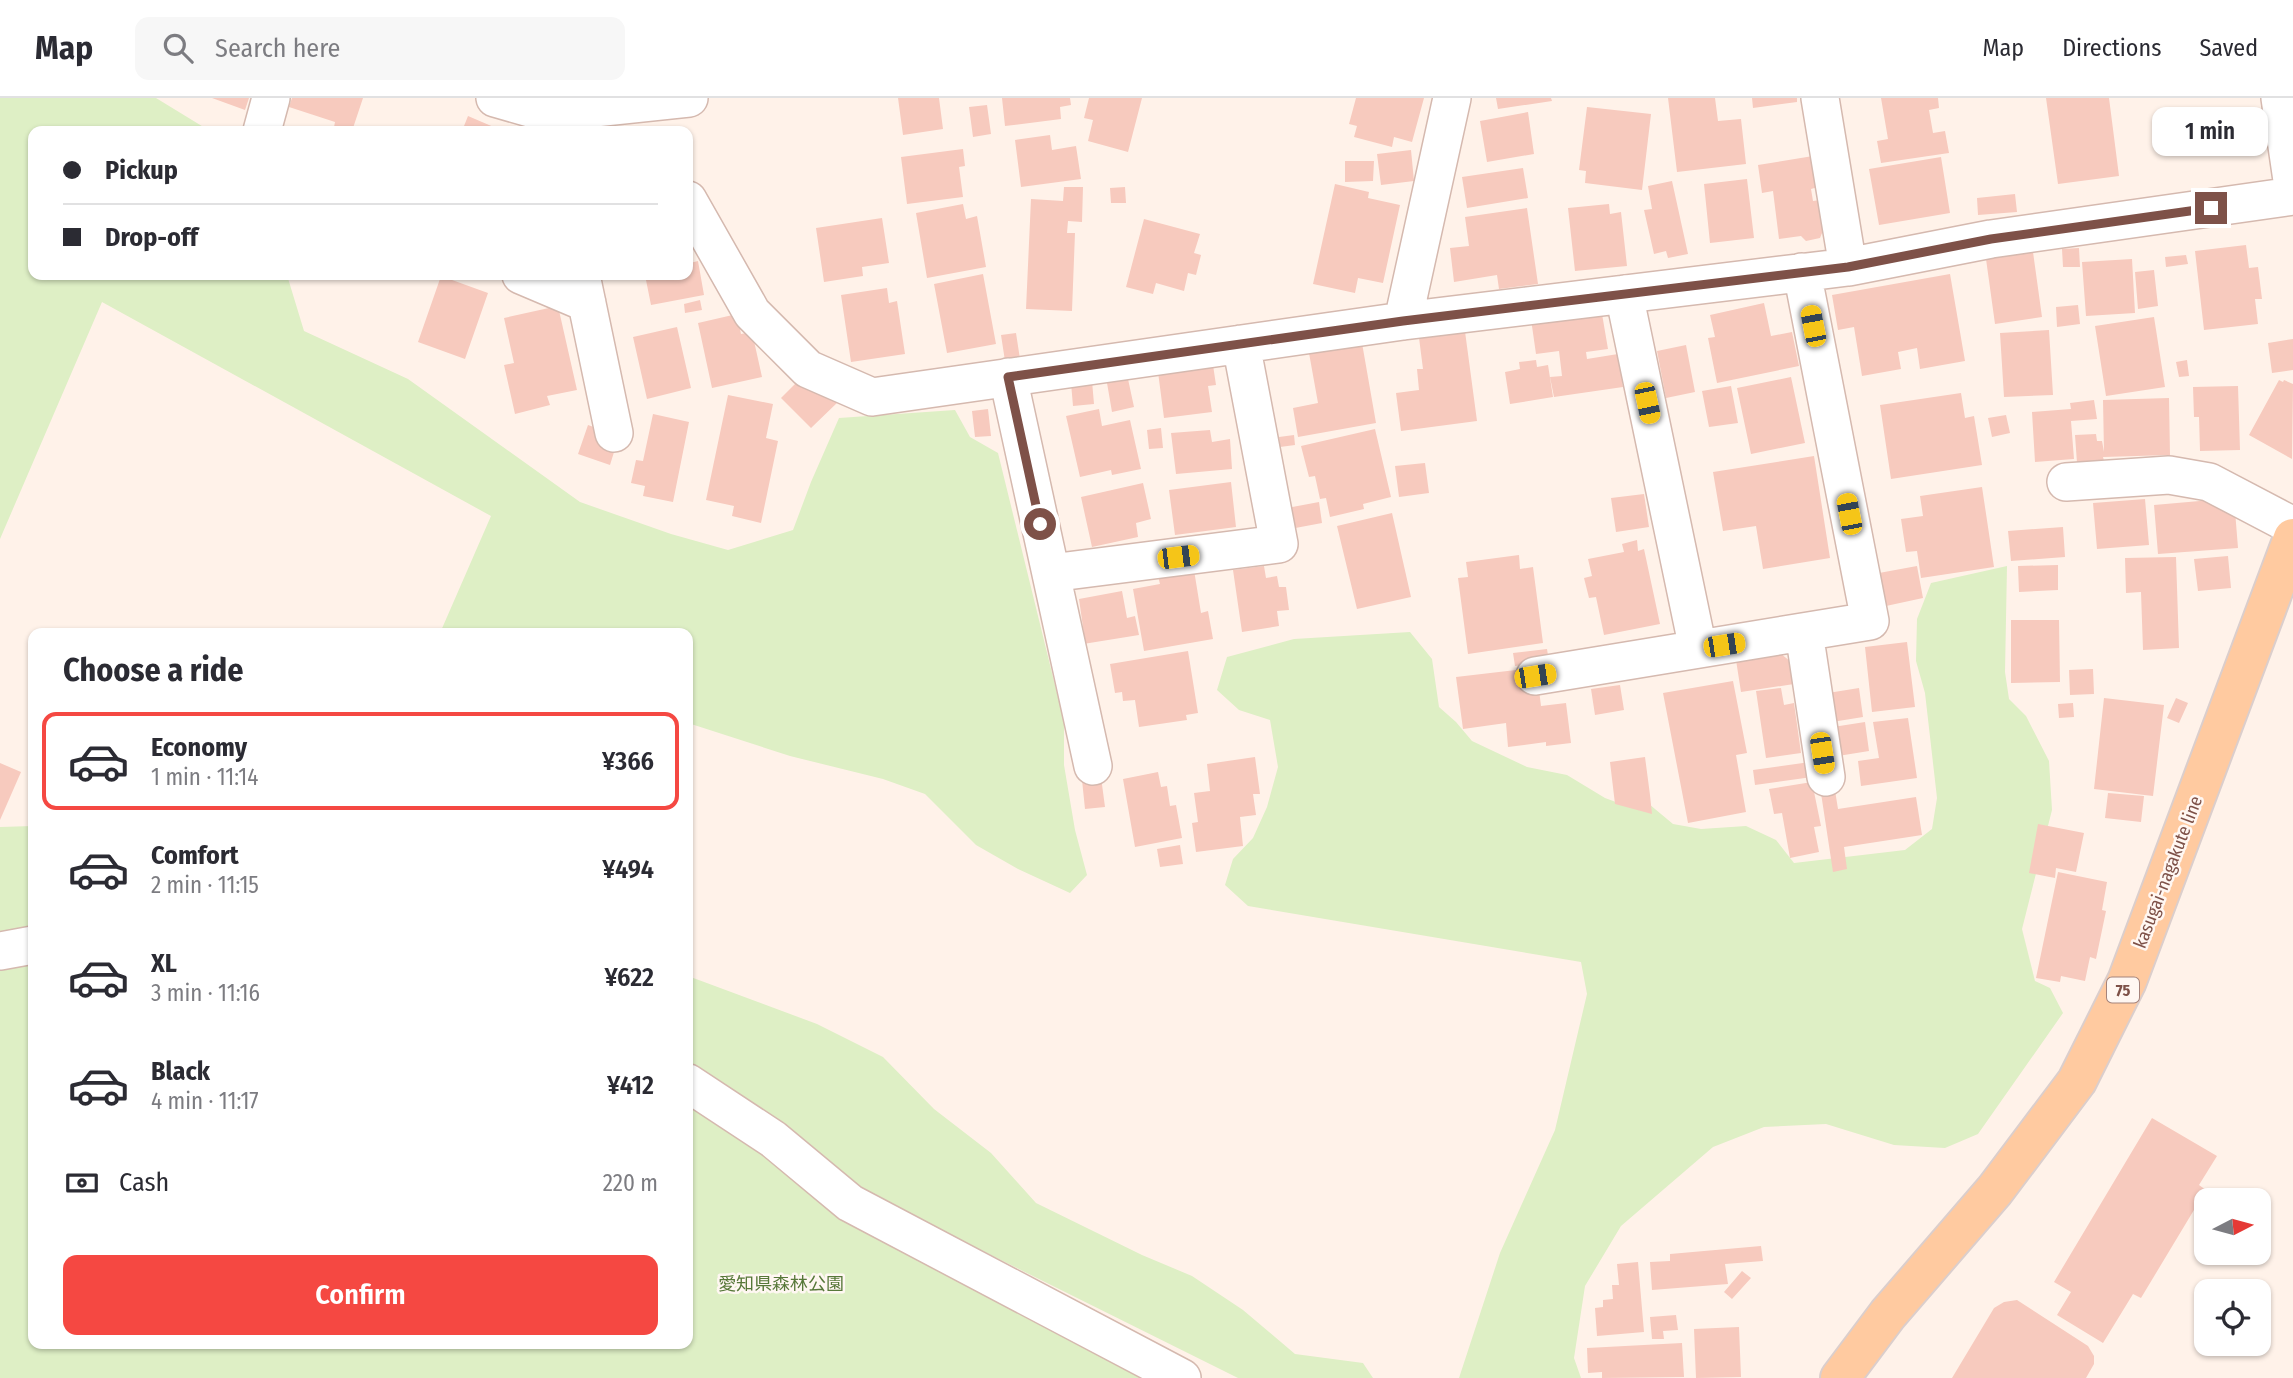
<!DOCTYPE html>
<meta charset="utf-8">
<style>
:root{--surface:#fff;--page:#f7f7f7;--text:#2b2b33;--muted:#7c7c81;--line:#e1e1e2;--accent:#f54842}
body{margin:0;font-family:"Fira Sans Condensed","Noto Sans JP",sans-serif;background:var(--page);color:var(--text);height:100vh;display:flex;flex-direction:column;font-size:26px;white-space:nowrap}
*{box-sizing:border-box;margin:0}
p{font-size:23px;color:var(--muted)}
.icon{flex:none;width:38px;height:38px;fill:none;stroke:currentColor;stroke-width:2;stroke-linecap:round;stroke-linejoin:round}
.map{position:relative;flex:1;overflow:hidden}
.panel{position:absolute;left:28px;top:530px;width:665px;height:721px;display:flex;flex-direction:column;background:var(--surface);border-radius:14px;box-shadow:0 2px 5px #0004}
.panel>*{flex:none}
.banner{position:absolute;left:28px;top:28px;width:665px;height:154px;border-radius:14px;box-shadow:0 2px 5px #0004;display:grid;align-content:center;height:154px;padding:0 35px;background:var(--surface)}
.needle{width:46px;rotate:84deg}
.buttons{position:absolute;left:2194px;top:1090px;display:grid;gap:14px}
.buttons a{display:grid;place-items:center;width:77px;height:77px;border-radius:14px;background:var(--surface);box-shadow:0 2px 5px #0004;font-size:35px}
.end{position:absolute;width:32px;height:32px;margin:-16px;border:9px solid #7e5148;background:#fff;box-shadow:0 0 0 4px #fff}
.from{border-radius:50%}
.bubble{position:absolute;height:49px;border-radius:14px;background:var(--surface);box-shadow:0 2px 5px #0004;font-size:23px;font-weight:600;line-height:49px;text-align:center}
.car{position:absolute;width:21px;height:42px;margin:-21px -10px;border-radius:9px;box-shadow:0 0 5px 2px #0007;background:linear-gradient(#f5c518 24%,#345 0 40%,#f5c518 0 76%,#345 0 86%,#f5c518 0)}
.banner b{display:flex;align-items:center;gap:24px;height:66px;font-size:26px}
.banner b+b{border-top:2px solid var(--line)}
.banner i{width:18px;height:18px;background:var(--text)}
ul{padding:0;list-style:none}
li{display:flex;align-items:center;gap:21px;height:98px;margin:0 14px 10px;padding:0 21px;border:4px solid transparent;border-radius:14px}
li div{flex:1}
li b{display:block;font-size:26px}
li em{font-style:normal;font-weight:600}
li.selected{border-color:var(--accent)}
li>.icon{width:63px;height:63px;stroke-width:1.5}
h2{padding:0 35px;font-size:32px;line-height:84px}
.pay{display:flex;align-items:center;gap:18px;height:77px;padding:0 35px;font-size:26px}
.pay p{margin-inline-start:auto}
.cta{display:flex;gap:14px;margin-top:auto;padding:14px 35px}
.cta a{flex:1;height:80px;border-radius:14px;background:var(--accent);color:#fff;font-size:28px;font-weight:600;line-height:80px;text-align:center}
header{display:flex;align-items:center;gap:42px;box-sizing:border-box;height:98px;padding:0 35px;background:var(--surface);border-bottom:2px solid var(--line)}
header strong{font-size:33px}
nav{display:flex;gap:38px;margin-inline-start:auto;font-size:24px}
.search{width:490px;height:63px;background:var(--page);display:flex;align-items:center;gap:18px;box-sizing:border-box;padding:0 24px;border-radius:14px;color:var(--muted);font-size:26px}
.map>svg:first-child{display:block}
.green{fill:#deefc5}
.building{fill:#f7cabe}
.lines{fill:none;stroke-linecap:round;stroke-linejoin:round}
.minor-casing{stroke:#d5b9af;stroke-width:40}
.primary-casing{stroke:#dbcecc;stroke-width:42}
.minor{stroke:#fff;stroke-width:37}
.primary{stroke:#ffcaa0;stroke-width:38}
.route{stroke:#7e5148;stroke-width:9}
.labels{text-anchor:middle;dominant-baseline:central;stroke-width:5;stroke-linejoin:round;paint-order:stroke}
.shield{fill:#fff7f2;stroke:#a5837b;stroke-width:2}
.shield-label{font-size:16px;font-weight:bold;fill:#7e5148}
.street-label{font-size:18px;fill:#7e5148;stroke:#fff7f2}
.park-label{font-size:18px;fill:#577839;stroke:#fff7f2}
</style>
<header>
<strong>Map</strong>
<div class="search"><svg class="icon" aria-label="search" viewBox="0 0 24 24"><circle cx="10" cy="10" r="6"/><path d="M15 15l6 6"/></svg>Search here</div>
<nav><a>Map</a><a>Directions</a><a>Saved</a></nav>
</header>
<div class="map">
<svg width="2293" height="1280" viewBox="0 0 2293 1280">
<rect width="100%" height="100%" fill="#fff2e9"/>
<path class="green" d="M0,0H156L210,33H33V177H287L304,233L408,281L580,404L671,436L728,452L793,432L811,384L839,320L955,312L970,339L998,355L1064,624V667L1075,732L1087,777L1070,795L1018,771L976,747L925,696L883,681L790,658L688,625V536L440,535L491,418L102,204L0,441Z
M2007,468L2005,574L2009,601L2026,618L2049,663L2052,712L2022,831L2035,883L2050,890L2063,915L1978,1036L1945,1050L1894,1047L1826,1026L1764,1029L1713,1049L1621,1128L1585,1188L1574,1260L1581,1280H1459L1500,1155L1555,1032L1587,896L1581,864L1248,808L1225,787L1233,761L1253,740L1267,709L1278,669L1270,622L1239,612L1217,592L1227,559L1294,541L1410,534L1432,561L1439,609L1456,624L1472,643L1527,669L1567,677L1605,700L1624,707L1649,706L1673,726L1701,731L1746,728L1776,742L1794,765L1905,752L1932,731L1937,700L1925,595L1916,563L1917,521L1931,485Z
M33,728V830L0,836V729Z
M33,865V1246H688V1002L764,1049L844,1116L976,1193L1148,1280H0V869Z
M688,878L817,926L883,959L934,1011L991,1055L1036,1105L1142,1157L1192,1178L1243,1212L1295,1256L1363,1265L1373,1280H1238L872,1098L790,1033L688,976Z"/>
<path class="building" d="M212,0H249L245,12Z
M292,0H363L352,33L334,29L335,24L289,9Z
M898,0H939L943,31L903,37Z
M1002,0H1070L1071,7L1060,9L1061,21L1005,28Z
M1089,0H1142L1128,54L1088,43L1093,22L1084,20Z
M1356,0H1424L1412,44L1394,39L1392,49L1354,39L1357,28L1349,26Z
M1496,0H1551L1552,3L1498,11Z
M1668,0H1715L1718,23L1741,21L1746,66L1677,74Z
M1752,0H1797V4L1753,10Z
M1881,0H1938L1939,10L1929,12L1933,35L1945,33L1949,55L1881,65L1877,43L1888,41Z
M2046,0H2109L2119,78L2058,86Z
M987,7L991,36L973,39L969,9Z
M1587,9L1651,16L1642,92L1585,85L1586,73L1579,72Z
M1528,14L1534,56L1487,64L1480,23Z
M468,18L503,33H462Z
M1050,37L1052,52L1076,48L1081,81L1021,89L1015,42Z
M963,51L965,68L959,69L963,99L907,106L901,59Z
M1411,52L1414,83L1381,87L1377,56Z
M1813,58L1818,89L1811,91L1813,103L1820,102L1824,130L1820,140L1806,143L1801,138L1779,141L1773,93L1762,95L1758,67Z
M1941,59L1950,115L1879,127L1869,71Z
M1345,63H1374L1373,83L1345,84Z
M1523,70L1528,100L1467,110L1462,79Z
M1747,81L1754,140L1710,145L1704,86Z
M1672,83L1688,156L1668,160L1666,153L1654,156L1644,112L1652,111L1648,88Z
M1335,86L1369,94L1368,100L1400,107L1383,185L1358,180L1355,195L1313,186Z
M1064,89H1083L1082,124L1068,123L1067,135H1075L1072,213L1026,211L1031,101L1063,103Z
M1125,89L1126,105H1111L1110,90Z
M2015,96L2017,114L1978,117L1977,100Z
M963,106L966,121L977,118L986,169L927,180L916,115Z
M1609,106L1610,116L1621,114L1627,168L1575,173L1568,110Z
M1527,110L1538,186L1499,191L1497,177L1454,184L1450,150L1469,148L1465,119Z
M882,120L889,165L862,169L863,178L824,184L816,130Z
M1144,121L1200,136L1194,155L1201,157L1196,177L1188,175L1184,193L1156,185L1153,196L1126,189Z
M2246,147L2249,170L2258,169L2262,201H2255L2258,226L2204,232L2195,153Z
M2079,150L2080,169H2063L2062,151Z
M2033,154L2042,219L1995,226L1986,161Z
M2186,157L2188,166L2166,169L2165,159Z
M688,159L690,165L698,163L704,197L651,207L645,177H688Z
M2132,161L2135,215L2086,218L2082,164Z
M2154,172L2158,208L2138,211L2135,174Z
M983,176L996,246L947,255L934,186Z
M1950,176L1965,263L1920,271L1917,250L1898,254L1901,271L1862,278L1854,229L1838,232L1832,197Z
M623,177H641V178L624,181Z
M441,178L488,195L465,261L418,244Z
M887,190L889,205L897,203L905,256L851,264L841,197Z
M700,202L702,212L685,215L684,206Z
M1764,205L1771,238L1792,234L1799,268L1717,285L1708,240L1715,239L1710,217Z
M2078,207L2080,226L2057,229L2056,209Z
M558,208L577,292L547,298L550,307L515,316L504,267L514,265L504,220Z
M1601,210L1608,251L1586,254L1587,261L1618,256L1623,289L1554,299L1550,279L1562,278L1559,253L1536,256L1531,221Z
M737,216L741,236L752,234L762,279L712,290L698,225Z
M2154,219L2165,289L2106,298L2095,228Z
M1464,226L1477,323L1401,333L1396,295L1419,292L1417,271H1423L1418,232Z
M677,229L691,290L647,301L633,239Z
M2049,232L2053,297L2004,299L2000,235Z
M1016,235L1020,261L1005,263L1001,237Z
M2293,241V272L2272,275L2268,245Z
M1362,245L1376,325L1298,339L1293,310L1318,305L1309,255Z
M1686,247L1695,294L1666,300L1657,253Z
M1536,262L1537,269L1548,267L1553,299L1510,306L1505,274L1520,271L1519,264Z
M2187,262L2189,278L2179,279L2176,264Z
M1213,267L1216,287L1208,288L1212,314L1164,320L1158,274Z
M805,276L839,303L811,330L781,300Z
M1791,279L1805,345L1751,356L1737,290Z
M1128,281L1134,309L1112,314L1107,285Z
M2279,282L2283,284L2284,282L2293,286L2292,361L2249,337Z
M1092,283L1094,306L1073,308L1071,285Z
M1731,288L1738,325L1709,329L1702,293Z
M2238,288L2240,352L2200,353L2199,319H2194L2193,289Z
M1961,295L1965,320L1974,318L1982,367L1891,381L1880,307Z
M728,297L773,306L766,340L778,343L761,425L732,418L734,408L706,402Z
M2169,300L2170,357L2103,359L2104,363L2077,365L2075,337L2096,336L2097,343H2102L2104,354L2103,302Z
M2094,302L2097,321L2071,323L2074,361L2035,364L2032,314L2071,311L2070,305Z
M988,311L991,338L975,339L972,313Z
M1099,311L1102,328L1130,322L1141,371L1112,377L1111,372L1080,379L1066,318Z
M653,316L689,324L673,404L643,398L645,388L631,385L636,362L643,363Z
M2006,317L2010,335L1992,339L1988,320Z
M588,327L619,338L610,367L578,356Z
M1161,330L1163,350L1149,351L1147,332Z
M1375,331L1391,399L1363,406L1364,411L1330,419L1326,400L1320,401L1315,378L1309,379L1301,348Z
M1210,332L1212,344L1230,341L1232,371L1176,376L1171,335Z
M1294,337L1295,347L1280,349L1279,339Z
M1814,358L1830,460L1763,471L1756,428L1723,433L1713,374Z
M1425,365L1429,395L1399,399L1395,368Z
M1231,384L1236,429L1175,437L1169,392Z
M1143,385L1151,421L1136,425L1138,439L1092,449L1081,399Z
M1982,389L1994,469L1921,480L1917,453L1906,454L1901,421L1923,418L1920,398Z
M1644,396L1649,429L1616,434L1611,400Z
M2234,400L2238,450L2158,456L2154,407Z
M2145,401L2149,447L2097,451L2093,405Z
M1319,404L1322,425L1290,431L1287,410Z
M1392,415L1411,499L1357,511L1337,428Z
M2063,429L2065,459L2011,463L2008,433Z
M1637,442L1638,453L1644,451L1660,526L1604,537L1596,499L1589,500L1584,480L1592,478L1588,461L1624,454L1622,446Z
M1519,457L1520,471L1533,469L1543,545L1468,556L1458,480L1468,479L1466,464Z
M2228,458L2231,490L2198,493L2194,461Z
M2176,459L2179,550L2143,552L2141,494L2126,495L2125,460Z
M2058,467V492L2019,494L2018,468Z
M1264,468L1266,480L1277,478L1279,489H1286L1289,512L1277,513L1279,528L1242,534L1233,472Z
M1917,468L1923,500L1886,508L1879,475Z
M1194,472L1201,515L1208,513L1213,541L1144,553L1133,491L1160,486L1158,478Z
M1122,493L1127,520L1135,518L1139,537L1077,547L1075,538L1084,536L1079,501Z
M2011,522H2059L2060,584L2011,585Z
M1907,544L1915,609L1872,614L1865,549Z
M1547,551L1549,564L1515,568L1513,555Z
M1188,553L1198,615L1186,617L1187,622L1139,629L1135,602L1123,603L1122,594L1115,595L1110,566Z
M1780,555L1791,564L1794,586L1741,594L1736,562Z
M2093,571L2094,596L2070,597L2069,572Z
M1516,572L1518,586L1538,584L1541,608L1566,605L1571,645L1546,648V644L1508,649L1506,625L1463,631L1456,579Z
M1733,583L1747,655L1736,657L1746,714L1688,725L1663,595Z
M1620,587L1624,612L1595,617L1591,591Z
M1781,590L1784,607L1794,605L1801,655L1766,660L1756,593Z
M1859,590L1863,619L1832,624L1828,595Z
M2104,600L2164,607L2153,698L2094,691Z
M2176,600L2188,605L2179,625L2167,620Z
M2073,605L2074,619L2059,620L2058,606Z
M1908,620L1917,680L1861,688L1858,663L1879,660L1873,624Z
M1865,624L1869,653L1838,658L1833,629Z
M1255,659L1260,696H1253L1256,717L1240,719L1243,748L1196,754L1192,725L1198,724L1194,695L1210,693L1207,666Z
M1645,659L1650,697L1652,716L1615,706L1610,664Z
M1810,664L1812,679L1755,687L1753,672Z
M0,665L21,674L0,722Z
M1158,674L1161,689L1167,688L1170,708L1176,707L1182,740L1135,749L1123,681Z
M1101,679L1105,709L1085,711L1082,682Z
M1833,680L1838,711L1916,699L1922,737L1844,749L1847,771L1833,774L1819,682Z
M1812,684L1821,728L1814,729L1819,754L1790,760L1782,715L1774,716L1769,691Z
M2108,695L2144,698L2141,724L2105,720Z
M2038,726L2084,735L2076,774L2056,770L2055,780L2029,775Z
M1180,747L1183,766L1160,769L1157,751Z
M2058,774L2107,784L2102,812L2106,813L2096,861L2090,859L2085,883L2061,878L2060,884L2036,880Z
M2152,1020L2217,1058L2199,1087L2206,1092L2141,1200L2133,1196L2103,1245L2057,1217L2071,1194L2054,1184Z
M1761,1148L1763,1163L1725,1166L1728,1186L1652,1192L1650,1164L1670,1163V1156Z
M1638,1164L1644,1234L1597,1238L1595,1210L1603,1209V1202L1613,1201L1612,1187H1619L1617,1166Z
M1742,1173L1751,1180L1732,1201L1724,1194Z
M2017,1202L2088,1248L2094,1258V1266L2086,1280H1952L1994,1210L2004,1204Z
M1676,1217L1678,1232L1663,1233L1664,1241H1652L1650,1219Z
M1739,1229L1741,1279L1696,1280L1694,1231Z
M1682,1245L1684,1279L1602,1280V1274L1588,1275L1587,1250Z"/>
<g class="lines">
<g class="minor-casing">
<path id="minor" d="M495,0L547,15L569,26
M1820,0L1848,169
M2280,0L2293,89
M547,15L689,0
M262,33L271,0
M688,102L752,215L808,271L872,299L1403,223L1848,169L1991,141L2293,98
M521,177L587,205
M581,177L614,335
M1624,196L1698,551
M1403,223L1452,0
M1008,279L1093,668
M2066,384L2169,377L2209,384L2293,428
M1051,475L1279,446L1241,246
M1804,534L1826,679
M1535,578L1870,523L1802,174
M0,853L33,847
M688,985L773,1041L850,1105L1182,1280"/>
</g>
<g class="primary-casing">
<path id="primary" d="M1840,1280L1888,1216L1995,1092L2077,983L2127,883L2293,440"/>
</g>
<use href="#minor" class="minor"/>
<use href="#primary" class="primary"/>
</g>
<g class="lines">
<path class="route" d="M1040,426L1008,279L1403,223L1848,169L1991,141L2211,110"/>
</g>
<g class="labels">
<rect class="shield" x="2107" y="879.5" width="32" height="25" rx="5"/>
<g class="shield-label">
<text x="2123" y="892">75</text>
</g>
<g class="street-label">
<text transform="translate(2168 774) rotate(-69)">kasugai-nagakute line</text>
</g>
<g class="park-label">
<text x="781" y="1186">愛知県森林公園</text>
</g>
</g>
</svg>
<div class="buttons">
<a><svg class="needle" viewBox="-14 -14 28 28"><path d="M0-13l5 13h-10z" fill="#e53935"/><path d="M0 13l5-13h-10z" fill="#7c7c81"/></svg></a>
<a><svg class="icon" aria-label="locate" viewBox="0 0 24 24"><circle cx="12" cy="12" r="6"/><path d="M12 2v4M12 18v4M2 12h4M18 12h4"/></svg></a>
</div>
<i class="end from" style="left:1040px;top:426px"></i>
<i class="end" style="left:2211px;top:110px"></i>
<div class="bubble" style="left:2152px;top:9px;width:116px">1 min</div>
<i class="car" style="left:1813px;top:228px;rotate:349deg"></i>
<i class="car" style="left:1647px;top:305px;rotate:168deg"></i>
<i class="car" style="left:1849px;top:416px;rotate:349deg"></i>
<i class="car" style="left:1178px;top:459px;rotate:83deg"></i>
<i class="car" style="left:1724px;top:547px;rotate:81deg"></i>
<i class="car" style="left:1535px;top:578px;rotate:81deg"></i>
<i class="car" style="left:1822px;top:655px;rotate:171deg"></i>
<div class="banner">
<b><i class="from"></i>Pickup</b>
<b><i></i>Drop-off</b>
</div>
<section class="panel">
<h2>Choose a ride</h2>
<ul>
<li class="selected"><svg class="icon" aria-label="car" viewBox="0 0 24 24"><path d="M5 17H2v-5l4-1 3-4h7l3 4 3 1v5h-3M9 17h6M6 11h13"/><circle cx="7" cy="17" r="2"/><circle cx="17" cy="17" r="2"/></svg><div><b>Economy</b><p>1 min · 11:14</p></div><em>¥366</em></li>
<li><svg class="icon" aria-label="car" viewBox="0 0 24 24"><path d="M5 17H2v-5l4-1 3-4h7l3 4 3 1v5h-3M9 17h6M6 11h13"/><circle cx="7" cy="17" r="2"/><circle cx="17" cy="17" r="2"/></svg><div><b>Comfort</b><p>2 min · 11:15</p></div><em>¥494</em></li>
<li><svg class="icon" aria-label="car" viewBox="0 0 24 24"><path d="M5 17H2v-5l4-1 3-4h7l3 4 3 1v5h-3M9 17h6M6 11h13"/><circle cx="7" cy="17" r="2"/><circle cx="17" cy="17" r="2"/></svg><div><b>XL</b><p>3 min · 11:16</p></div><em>¥622</em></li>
<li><svg class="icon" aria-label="car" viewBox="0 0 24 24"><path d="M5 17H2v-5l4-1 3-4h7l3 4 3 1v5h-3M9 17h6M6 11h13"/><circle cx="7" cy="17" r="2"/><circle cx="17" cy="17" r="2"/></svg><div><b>Black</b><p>4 min · 11:17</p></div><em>¥412</em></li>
</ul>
<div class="pay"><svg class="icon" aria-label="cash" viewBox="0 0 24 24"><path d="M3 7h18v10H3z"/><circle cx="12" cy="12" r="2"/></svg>Cash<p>220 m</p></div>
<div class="cta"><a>Confirm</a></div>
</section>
</div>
